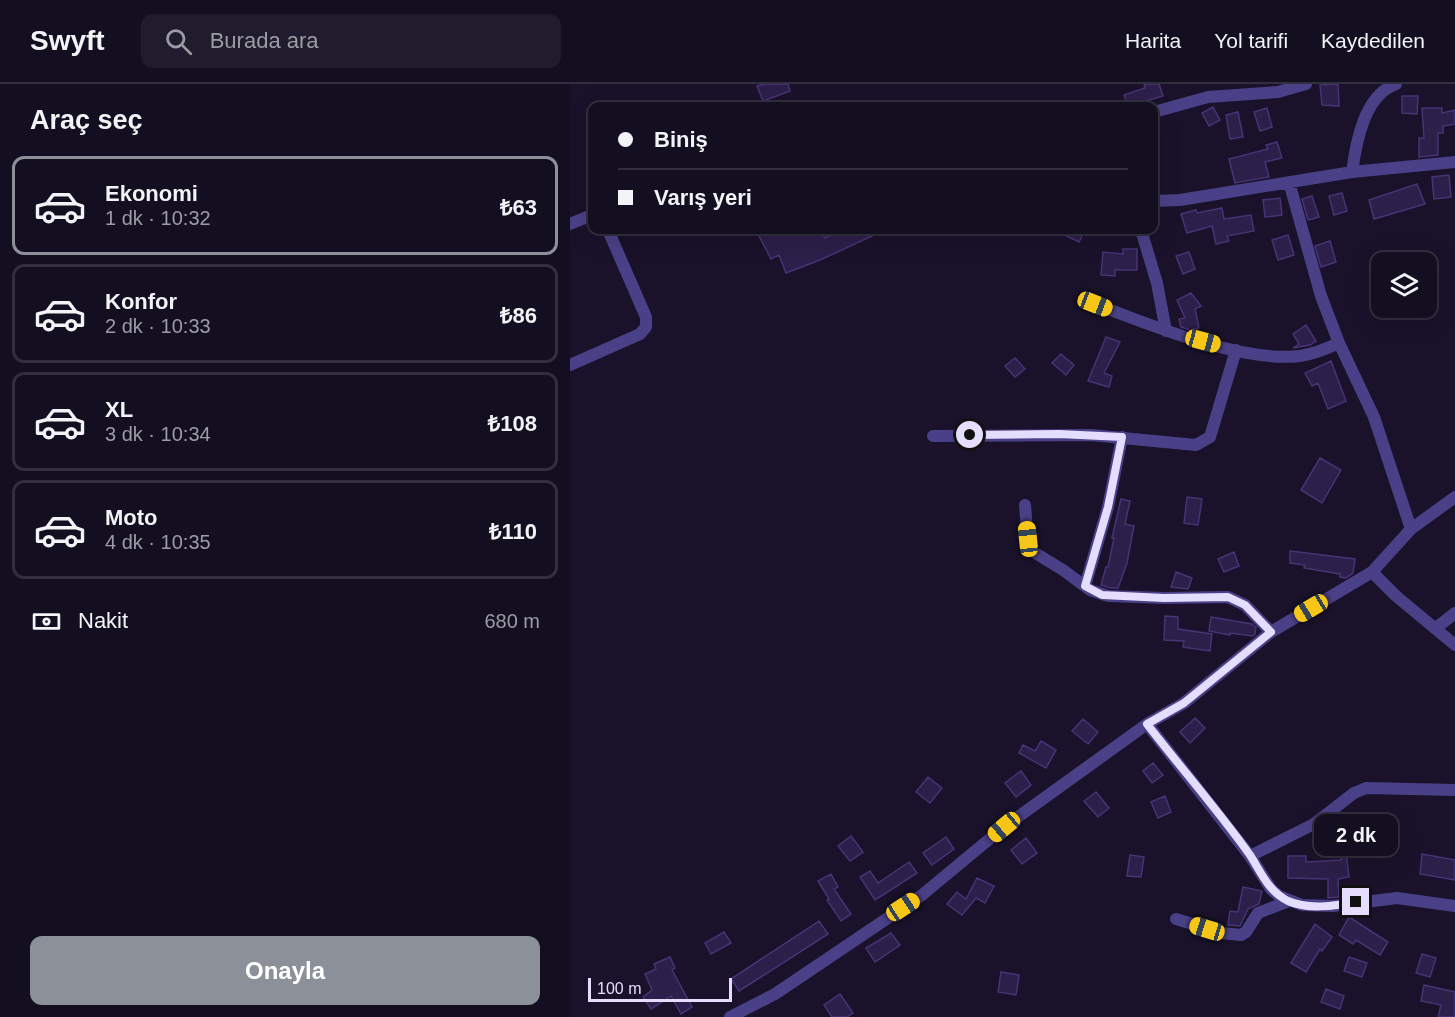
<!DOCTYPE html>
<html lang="tr">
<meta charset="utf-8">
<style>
:root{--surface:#130e20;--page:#201c2d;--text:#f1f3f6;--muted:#9d9ca5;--line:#322e3e;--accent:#8c9099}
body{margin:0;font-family:Arial,sans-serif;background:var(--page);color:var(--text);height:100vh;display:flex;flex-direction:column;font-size:22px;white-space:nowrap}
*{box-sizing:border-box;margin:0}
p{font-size:20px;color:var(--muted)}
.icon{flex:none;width:33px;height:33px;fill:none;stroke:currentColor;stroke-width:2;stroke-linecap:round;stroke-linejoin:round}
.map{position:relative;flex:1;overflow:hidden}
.details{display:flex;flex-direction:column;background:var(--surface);width:570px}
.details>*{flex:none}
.banner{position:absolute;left:18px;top:18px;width:570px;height:132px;border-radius:12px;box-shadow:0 6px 24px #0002,0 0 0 2px var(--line);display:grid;align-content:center;height:132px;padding:0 30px;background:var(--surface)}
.buttons{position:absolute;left:801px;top:168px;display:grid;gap:12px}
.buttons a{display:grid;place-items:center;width:66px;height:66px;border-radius:12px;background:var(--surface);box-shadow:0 6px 24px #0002,0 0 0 2px var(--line);font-size:30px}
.scale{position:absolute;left:18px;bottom:15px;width:144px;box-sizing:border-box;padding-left:6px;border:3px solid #e4ddfd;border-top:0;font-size:16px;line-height:21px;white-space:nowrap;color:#e4ddfd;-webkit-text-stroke:4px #19122a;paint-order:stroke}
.end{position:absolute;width:27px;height:27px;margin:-14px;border:8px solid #e4ddfd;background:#111;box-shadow:0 0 0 3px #111}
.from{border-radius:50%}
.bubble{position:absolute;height:42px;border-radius:12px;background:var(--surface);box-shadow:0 6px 24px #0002,0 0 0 2px var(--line);font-size:20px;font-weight:800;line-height:42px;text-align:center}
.car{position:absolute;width:18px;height:36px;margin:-18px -9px;border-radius:8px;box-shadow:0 0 4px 2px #0007;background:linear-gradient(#f5c518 24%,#345 0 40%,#f5c518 0 76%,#345 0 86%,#f5c518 0)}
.banner b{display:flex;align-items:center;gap:21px;height:57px;font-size:22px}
.banner b+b{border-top:2px solid var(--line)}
.banner i{width:15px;height:15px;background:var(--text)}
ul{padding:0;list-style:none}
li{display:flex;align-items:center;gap:18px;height:99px;margin:0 12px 9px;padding:0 18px;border:3px solid var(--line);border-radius:12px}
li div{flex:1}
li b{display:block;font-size:22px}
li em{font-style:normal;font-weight:800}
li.selected{border-color:var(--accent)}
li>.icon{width:54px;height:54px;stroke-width:1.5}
h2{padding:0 30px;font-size:27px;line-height:72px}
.pay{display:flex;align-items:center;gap:15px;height:66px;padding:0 30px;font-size:22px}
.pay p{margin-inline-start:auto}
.action{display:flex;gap:12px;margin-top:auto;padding:12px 30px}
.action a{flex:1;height:69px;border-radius:12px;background:var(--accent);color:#fff;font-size:24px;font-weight:800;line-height:69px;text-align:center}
header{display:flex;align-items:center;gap:36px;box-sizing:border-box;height:84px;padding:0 30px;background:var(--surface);border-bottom:2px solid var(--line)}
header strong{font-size:28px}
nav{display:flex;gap:33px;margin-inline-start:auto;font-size:21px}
.search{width:420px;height:54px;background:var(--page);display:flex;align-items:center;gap:15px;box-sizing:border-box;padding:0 21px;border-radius:12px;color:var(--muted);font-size:22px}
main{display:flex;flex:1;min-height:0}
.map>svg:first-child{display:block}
.building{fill:#2c1f4a;stroke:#473375;stroke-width:1.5}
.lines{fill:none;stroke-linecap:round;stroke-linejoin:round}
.minor{stroke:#4a4087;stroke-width:12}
.route{stroke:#e4ddfd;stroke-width:8}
</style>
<header>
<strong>Swyft</strong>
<div class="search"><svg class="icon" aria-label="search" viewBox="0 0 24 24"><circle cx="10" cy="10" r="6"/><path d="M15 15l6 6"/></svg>Burada ara</div>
<nav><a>Harita</a><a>Yol tarifi</a><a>Kaydedilen</a></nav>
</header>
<main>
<section class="details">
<h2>Araç seç</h2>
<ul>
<li class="selected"><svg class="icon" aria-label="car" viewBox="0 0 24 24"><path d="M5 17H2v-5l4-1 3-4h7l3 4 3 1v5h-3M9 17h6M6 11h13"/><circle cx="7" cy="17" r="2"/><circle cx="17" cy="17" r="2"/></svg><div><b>Ekonomi</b><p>1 dk · 10:32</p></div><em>₺63</em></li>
<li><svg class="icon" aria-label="car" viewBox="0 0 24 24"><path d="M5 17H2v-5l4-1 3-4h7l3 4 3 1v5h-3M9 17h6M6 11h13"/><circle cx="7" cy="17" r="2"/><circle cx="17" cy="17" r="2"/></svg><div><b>Konfor</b><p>2 dk · 10:33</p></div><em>₺86</em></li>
<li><svg class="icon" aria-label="car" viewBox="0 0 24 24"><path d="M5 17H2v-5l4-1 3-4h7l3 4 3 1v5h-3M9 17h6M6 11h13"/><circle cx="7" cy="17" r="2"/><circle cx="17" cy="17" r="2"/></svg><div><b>XL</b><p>3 dk · 10:34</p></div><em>₺108</em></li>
<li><svg class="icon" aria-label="car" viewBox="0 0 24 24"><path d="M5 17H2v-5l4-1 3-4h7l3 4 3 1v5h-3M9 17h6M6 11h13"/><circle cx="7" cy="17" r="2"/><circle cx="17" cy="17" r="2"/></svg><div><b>Moto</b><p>4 dk · 10:35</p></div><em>₺110</em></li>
</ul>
<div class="pay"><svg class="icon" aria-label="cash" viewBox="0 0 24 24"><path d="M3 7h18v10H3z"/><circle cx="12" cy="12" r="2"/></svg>Nakit<p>680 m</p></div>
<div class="action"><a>Onayla</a></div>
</section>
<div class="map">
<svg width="885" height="933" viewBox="0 0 885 933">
<rect width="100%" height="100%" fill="#19122a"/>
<path class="building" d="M194,0H218L220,7L193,17L187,2Z
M574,0H589L593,12L569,19L571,22H558L554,11L575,4Z
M768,0L769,22L752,21L750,1Z
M832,12H848L847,30L832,29Z
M643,23L650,36L639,42L632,29Z
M697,24L702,43L690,47L684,28Z
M852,24H872V29L885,26V40L873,42V49H868V71L849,73V54H854Z
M668,28L673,53L660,55L656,31Z
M707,58L712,74L695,78L699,93L665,99L659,75L698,65L696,61Z
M879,91L881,113L864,115L862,93Z
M847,100L855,120L804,135L799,116Z
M772,109L777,127L764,131L759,112Z
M742,112L749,133L738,136L732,115Z
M710,114L712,131L695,133L693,116Z
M652,124L654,135L681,131L684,147L657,152L659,157L646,160L642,142L617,149L611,130L626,126L627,129Z
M197,146H250L255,154L273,146H315L250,176L216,189L209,171L201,175L188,150Z
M484,146H515L509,158Z
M718,151L724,171L708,176L702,156Z
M760,157L766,178L751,183L745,162Z
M553,165H567V186H545V192L531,191L533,168L553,170Z
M619,168L625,185L613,190L606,172Z
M621,209L631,222L625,225L629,244L620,246L611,243L609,235L615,234L607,216Z
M736,241L746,257L740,261L723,264L729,260L723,250Z
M536,253L550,258L534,289L542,292L539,303L518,297Z
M491,270L504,281L496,291L482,279Z
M445,274L455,285L445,293L435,282Z
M761,277L776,317L758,325L748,299L742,302L735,289Z
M750,374L771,386L752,419L731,406Z
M617,413L632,415L628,441L614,439Z
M551,415L560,417L555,440L564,442L557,479L548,504H540L531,501L536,483H538L544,454H542Z
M720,467L785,475L783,489L776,494L770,493V490L734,484L735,481L720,479Z
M664,468L669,482L654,488L648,475Z
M606,488L622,494L618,505L601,503Z
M595,532L608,533V545L642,550L640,567L613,563L614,557L594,556Z
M641,533L682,540L686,544L685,550L683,552L660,549V551L639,547Z
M625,634L635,644L620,659L610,648Z
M513,635L528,648L518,660L502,647Z
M471,657L486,666L476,684L449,669L453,661L465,667Z
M583,679L593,691L582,699L573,687Z
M451,687L461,701L446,713L435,699Z
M358,693L372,704L360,719L346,708Z
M526,708L539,724L528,733L514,717Z
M595,712L601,728L588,734L581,718Z
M783,734L795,757L776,768L779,793L768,795L769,813L758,814V795L718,794V772H736V778L772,776L758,748Z
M281,752L293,768L280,777L268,762Z
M376,753L384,765L362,781L353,769Z
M456,754L467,769L452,780L441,766Z
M852,770L885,776V796L850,790Z
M560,771L574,773L571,793L557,792Z
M339,778L347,789L305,816L290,793L300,787L308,799Z
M261,790L268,803L264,805L281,830L271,837L257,816L259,815L248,797Z
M407,794L424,802L415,819L406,814L392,831L377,820L387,808L396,815Z
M673,803L692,807L689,820L678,825L670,842L658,841L660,827L668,828Z
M779,833L818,858L810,871L786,856L783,860L769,851Z
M249,837L258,850L169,907L161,895Z
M745,840L762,853L752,867L750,865L736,888L721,879Z
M154,848L161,859L141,870L135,859Z
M321,849L330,861L305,878L296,864Z
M852,870L866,874L860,893L846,889Z
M100,873L105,884L102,886L122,923L111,930L101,912L81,925L73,913L82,906L75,890L86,885L84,880Z
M779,873L797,879L792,893L774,887Z
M431,888L449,891L446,911L428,908Z
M854,901L885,908V933H868L871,921L851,917Z
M756,905L774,912L770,925L751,918Z
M270,910L283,929L277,933H262L254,921Z"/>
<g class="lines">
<path class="minor" d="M584,28L638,13L708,8L736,0
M782,88C786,59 794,11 826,0
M719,98L751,212L769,259L804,333L841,445
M584,117L610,116L782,88L885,78
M0,140L22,131
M571,146L587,199L596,247
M525,220C580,241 672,279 730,272C744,270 756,265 769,259
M0,281L70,250L76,243V233L38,146
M363,352L521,351L626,361L640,353L666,266
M455,421L458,459L462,467L493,486L520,506L538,512L594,514L658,513L675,521L701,548
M802,488L826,512L885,561
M515,502L538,423L552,353
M866,544L885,529
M577,640L680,772L701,805L709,812L732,821L763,822L827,814L885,822
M680,772L744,740L784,709L796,704L885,706
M606,835L652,849L671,851L676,848L688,829L719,817
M160,933L205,910L352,811L434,743L577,640L614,619L701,548L802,488L841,445L885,413"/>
</g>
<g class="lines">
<path class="route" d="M400,351L489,350L552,353L538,423L515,502L532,511L594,514L658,513L675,521L701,548L614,619L577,640C611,684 648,726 680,771C691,788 698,807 718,817C738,826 765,822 786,818"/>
</g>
</svg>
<div class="buttons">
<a><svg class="icon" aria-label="layers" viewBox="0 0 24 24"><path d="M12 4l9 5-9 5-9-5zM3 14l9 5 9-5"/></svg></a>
</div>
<div class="scale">100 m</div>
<i class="end from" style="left:400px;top:351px"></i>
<i class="end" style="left:786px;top:818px"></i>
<div class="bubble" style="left:744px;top:730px;width:84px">2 dk</div>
<i class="car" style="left:525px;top:220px;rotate:111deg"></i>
<i class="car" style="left:633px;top:257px;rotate:105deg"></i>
<i class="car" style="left:458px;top:455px;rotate:354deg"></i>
<i class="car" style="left:741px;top:524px;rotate:239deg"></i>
<i class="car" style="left:434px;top:743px;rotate:230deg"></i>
<i class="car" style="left:333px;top:823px;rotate:57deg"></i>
<i class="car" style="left:637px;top:845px;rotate:287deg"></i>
<div class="banner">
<b><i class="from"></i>Biniş</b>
<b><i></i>Varış yeri</b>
</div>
</div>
</main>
